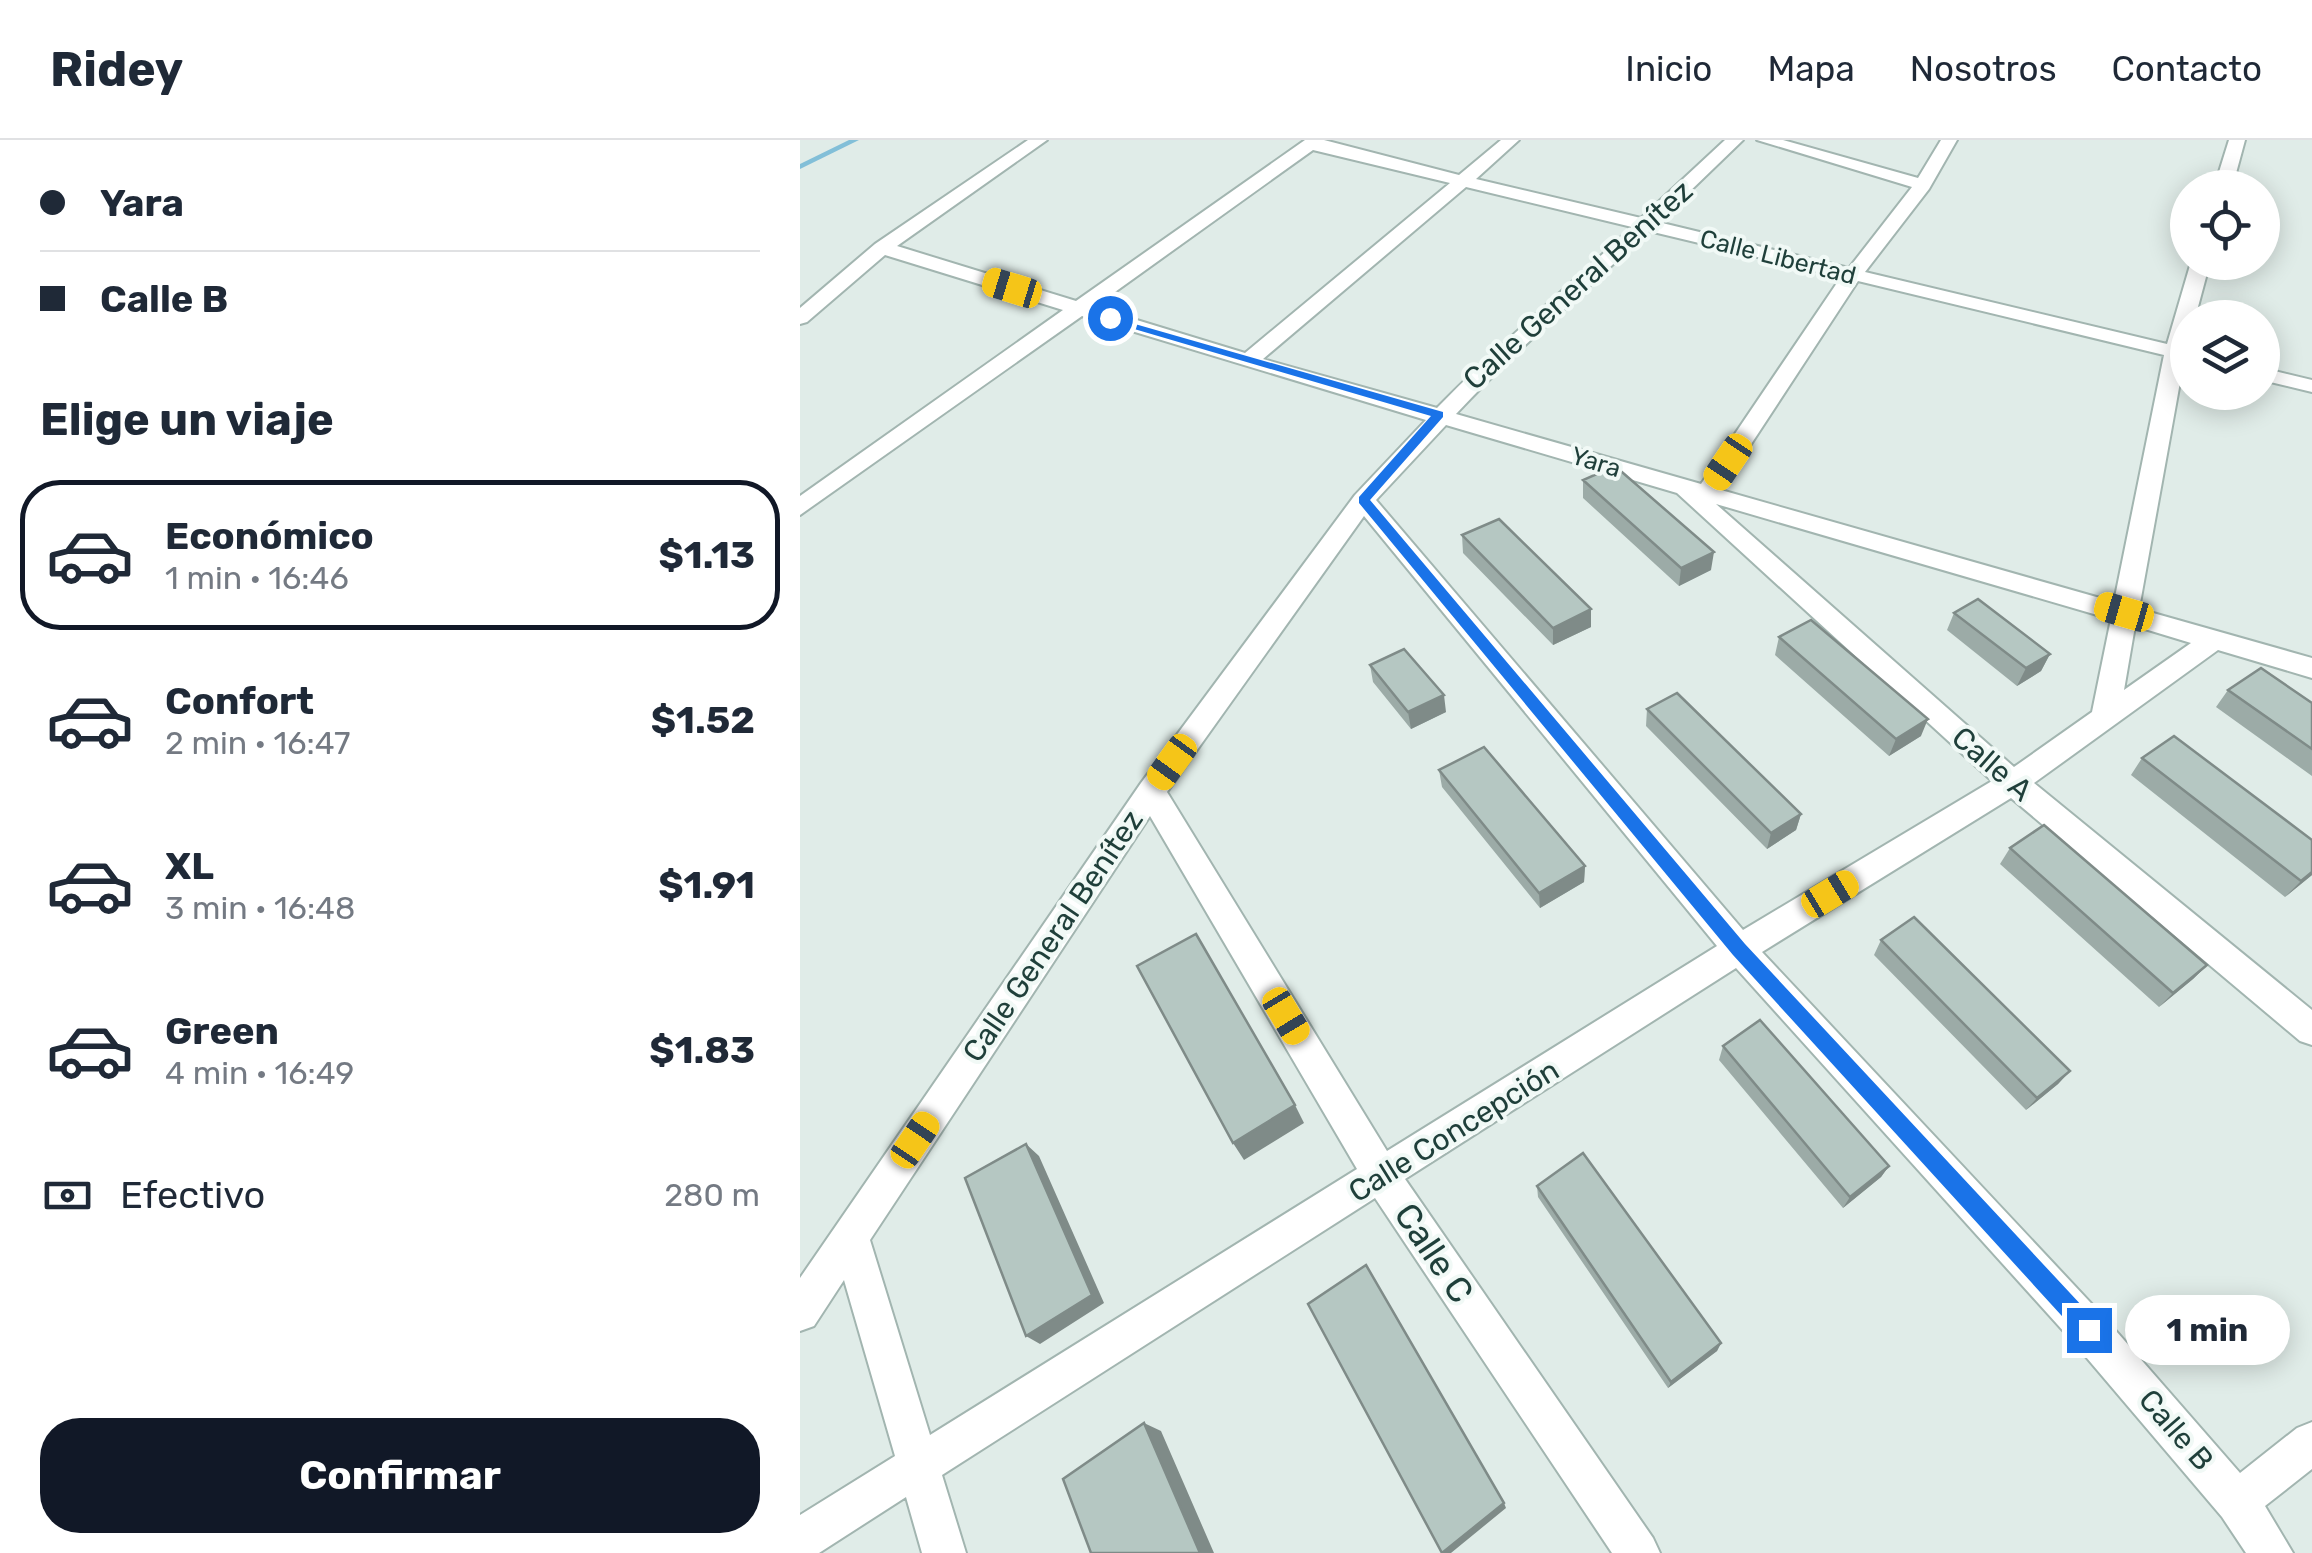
<!DOCTYPE html>
<html lang="es">
<meta charset="utf-8">
<style>
:root{--surface:#fff;--page:#f2f2f3;--text:#1f2937;--muted:#747a83;--line:#e0e1e3;--accent:#111827}
body{margin:0;font-family:Rubik,sans-serif;background:var(--page);color:var(--text);height:100vh;display:flex;flex-direction:column;font-size:38px;white-space:nowrap}
*{box-sizing:border-box;margin:0}
p{font-size:32px;color:var(--muted)}
.icon{flex:none;width:55px;height:55px;fill:none;stroke:currentColor;stroke-width:2;stroke-linecap:round;stroke-linejoin:round}
.map{position:relative;flex:1;overflow:hidden}
.drawer{display:flex;flex-direction:column;background:var(--surface);width:800px}
.drawer>*{flex:none}
.hud{display:grid;align-content:center;height:220px;padding:0 40px;background:var(--surface)}
.buttons{position:absolute;left:1370px;top:30px;display:grid;gap:20px}
.buttons a{display:grid;place-items:center;width:110px;height:110px;border-radius:50%;background:var(--surface);box-shadow:0 5px 25px #0003;font-size:50px}
.end{position:absolute;width:45px;height:45px;margin:-22px;border:12px solid #1a73e8;background:#fff;box-shadow:0 0 0 5px #fff}
.from{border-radius:50%}
.bubble{position:absolute;height:70px;border-radius:35px;background:var(--surface);box-shadow:0 5px 25px #0003;font-size:32px;font-weight:700;line-height:70px;text-align:center}
.car{position:absolute;width:30px;height:60px;margin:-30px -15px;border-radius:12px;box-shadow:0 0 8px 2px #0007;background:linear-gradient(#f5c518 24%,#345 0 40%,#f5c518 0 76%,#345 0 86%,#f5c518 0)}
.hud b{display:flex;align-items:center;gap:35px;height:95px;font-size:38px}
.hud b+b{border-top:2px solid var(--line)}
.hud i{width:25px;height:25px;background:var(--text)}
ul{padding:0;list-style:none}
li{display:flex;align-items:center;gap:30px;height:150px;margin:0 20px 15px;padding:0 20px;border:5px solid transparent;border-radius:40px}
li div{flex:1}
li b{display:block;font-size:38px}
li em{font-style:normal;font-weight:700}
li.active{border-color:var(--accent)}
li>.icon{width:90px;height:90px;stroke-width:1.5}
h2{padding:0 40px;font-size:45px;line-height:120px}
.pay{display:flex;align-items:center;gap:25px;height:110px;padding:0 40px;font-size:38px}
.pay p{margin-inline-start:auto}
.button{display:flex;gap:20px;margin-top:auto;padding:20px 40px}
.button a{flex:1;height:115px;border-radius:40px;background:var(--accent);color:#fff;font-size:40px;font-weight:700;line-height:115px;text-align:center}
header{display:flex;align-items:center;gap:60px;box-sizing:border-box;height:140px;padding:0 50px;background:var(--surface);border-bottom:2px solid var(--line)}
header strong{font-size:48px}
nav{display:flex;gap:55px;margin-inline-start:auto;font-size:35px}
main{display:flex;flex:1;min-height:0}
.map>svg:first-child{display:block}
.lines{fill:none;stroke-linecap:round;stroke-linejoin:round}
.stream{fill:#82bfd8;fill-rule:evenodd}
.minor-casing{stroke:#a2b5b0;stroke-width:4}
.minor{fill:#fff;fill-rule:evenodd}
.wall{fill:#9caba7}
.shaded-wall{fill:#7f8b88}
.building{fill:#b5c7c2;stroke:#7f8b88;stroke-width:2.5}
.route{fill:#1a73e8}
.labels{text-anchor:middle;dominant-baseline:central;stroke-width:8;stroke-linejoin:round;paint-order:stroke}
.far-street-label{font-size:25px;fill:#1f3f3a;stroke:#f1f9f6}
.street-label{font-size:30px;fill:#1f3f3a;stroke:#f1f9f6}
.near-street-label{font-size:35px;fill:#1f3f3a;stroke:#f1f9f6}
</style>
<header>
<strong>Ridey</strong>
<nav><a>Inicio</a><a>Mapa</a><a>Nosotros</a><a>Contacto</a></nav>
</header>
<main>
<section class="drawer">
<div class="hud">
<b><i class="from"></i>Yara</b>
<b><i></i>Calle B</b>
</div>
<h2>Elige un viaje</h2>
<ul>
<li class="active"><svg class="icon" aria-label="car" viewBox="0 0 24 24"><path d="M5 17H2v-5l4-1 3-4h7l3 4 3 1v5h-3M9 17h6M6 11h13"/><circle cx="7" cy="17" r="2"/><circle cx="17" cy="17" r="2"/></svg><div><b>Económico</b><p>1 min · 16:46</p></div><em>$1.13</em></li>
<li><svg class="icon" aria-label="car" viewBox="0 0 24 24"><path d="M5 17H2v-5l4-1 3-4h7l3 4 3 1v5h-3M9 17h6M6 11h13"/><circle cx="7" cy="17" r="2"/><circle cx="17" cy="17" r="2"/></svg><div><b>Confort</b><p>2 min · 16:47</p></div><em>$1.52</em></li>
<li><svg class="icon" aria-label="car" viewBox="0 0 24 24"><path d="M5 17H2v-5l4-1 3-4h7l3 4 3 1v5h-3M9 17h6M6 11h13"/><circle cx="7" cy="17" r="2"/><circle cx="17" cy="17" r="2"/></svg><div><b>XL</b><p>3 min · 16:48</p></div><em>$1.91</em></li>
<li><svg class="icon" aria-label="car" viewBox="0 0 24 24"><path d="M5 17H2v-5l4-1 3-4h7l3 4 3 1v5h-3M9 17h6M6 11h13"/><circle cx="7" cy="17" r="2"/><circle cx="17" cy="17" r="2"/></svg><div><b>Green</b><p>4 min · 16:49</p></div><em>$1.83</em></li>
</ul>
<div class="pay"><svg class="icon" aria-label="cash" viewBox="0 0 24 24"><path d="M3 7h18v10H3z"/><circle cx="12" cy="12" r="2"/></svg>Efectivo<p>280 m</p></div>
<div class="button"><a>Confirmar</a></div>
</section>
<div class="map">
<svg width="1512" height="1413" viewBox="0 0 1512 1413">
<rect width="100%" height="100%" fill="#e0ece8"/>
<g class="lines">
<path class="stream" d="M49,0H59L0,29V24Z"/>
<g class="minor-casing">
<path id="minor" d="M228,0H247L97,106L276,161L505,0H524L659,35L701,0H719L676,39L841,78L925,0H943L858,82L1049,128L1112,47L957,0H983L1118,38L1141,0H1157L1129,49L1065,132L1367,204L1391,122H1410L1395,178H1388V221L1384,220L1339,469L1512,518V538L1418,510L1234,643L1512,870V905L1500,901L1211,658L962,812L1303,1176L1440,1333L1497,1288L1512,1282V1329L1465,1366L1493,1413H1446L1422,1377L1275,1204L936,828L605,1039L853,1398L860,1413H812L575,1058L142,1335L166,1413H122L106,1357L19,1413H0V1375L95,1316L44,1140L14,1186L0,1191V1138L341,643L555,355L626,280L282,176L0,375V356L263,170L85,115L7,182L0,184V168L75,104ZM513,10L650,43L445,213L294,167ZM666,47L832,87C767,148 699,204 637,268L463,219ZM849,91L1041,137L901,344L656,274C717,209 784,152 849,91ZM1058,141L1364,215L1314,462L921,350ZM646,285L877,353L1192,641L943,790L576,360ZM916,364L1311,479L1292,572L1214,627ZM564,376L917,806L587,1011L367,652ZM1335,486L1391,503L1324,550ZM350,676L557,1029L130,1295L70,1100Z
M1429,0H1445L1432,48H1414Z
M1462,228L1512,240V252L1462,240Z"/>
</g>
<use href="#minor" class="minor"/>
</g>
<path class="wall" d="M783,340L911,430L879,446L783,358Z
M662,395L791,469V487L753,505L663,413Z
M1154,473L1250,514L1241,531L1217,546L1147,490Z
M979,497L1121,596L1089,616L975,515Z
M570,525L646,572L611,589L573,542Z
M1428,550L1512,563V636L1416,567Z
M847,569L1001,674L996,690L967,709L846,586Z
M1342,618L1512,700V735L1485,757L1331,635Z
M639,630L785,726L784,742L740,768L642,647Z
M1210,708L1407,825L1393,839L1359,867L1200,724Z
M1081,800L1270,931L1258,944L1226,970L1074,815Z
M923,906L1089,1026L1081,1037L1043,1068L919,920Z
M737,1046L921,1203L917,1211L868,1248L738,1057Z"/>
<path class="shaded-wall" d="M914,412L911,430L879,446L881,428Z
M791,469V487L753,505V488Z
M1250,514L1241,531L1217,546L1226,528Z
M644,555L646,572L611,589L608,572Z
M1128,579L1121,596L1089,616L1096,599Z
M1001,674L996,690L967,709L971,693Z
M785,726L784,742L740,768L739,753Z
M1512,732V735L1485,757L1501,741Z
M1407,825L1393,839L1359,867L1373,853Z
M1270,931L1258,944L1226,970L1237,958Z
M495,965L504,983L444,1020L433,1003Z
M226,1004L239,1016L304,1163L240,1204L226,1196Z
M1089,1026L1081,1037L1043,1068L1050,1057Z
M921,1203L917,1211L868,1248L871,1242Z
M344,1283L361,1291L414,1413H400Z
M704,1363L706,1368L651,1413H642Z"/>
<path class="building" d="M815,326L914,412L881,428L783,340Z
M699,379L791,469L753,488L662,395Z
M1178,459L1250,514L1226,528L1154,473Z
M1011,480L1128,579L1096,599L979,497Z
M604,509L644,555L608,572L570,525Z
M1461,528L1512,563V609L1428,550Z
M877,553L1001,674L971,693L847,569Z
M1374,596L1512,700V732L1501,741L1342,618Z
M684,607L785,726L739,753L639,630Z
M1244,685L1407,825L1373,853L1210,708Z
M1114,777L1270,931L1237,958L1081,800Z
M396,794L495,965L433,1003L337,826Z
M960,880L1089,1026L1050,1057L923,906Z
M226,1004L292,1155L226,1196L165,1038Z
M783,1013L921,1203L871,1242L737,1046Z
M566,1125L704,1363L642,1413L508,1164Z
M344,1283L400,1413H291L263,1339Z"/>
<path class="route" d="M307,176L643,272V277L570,360L945,804L1297,1182L1300,1190L1297,1198L1289,1201L1282,1198L933,815L559,363V357L631,276L307,181Z"/>
<g class="labels">
<g class="far-street-label">
<text transform="translate(978 117) rotate(14)">Calle Libertad</text>
<text transform="translate(796 322) rotate(17)">Yara</text>
</g>
<g class="street-label">
<text transform="translate(778 145) rotate(-42)">Calle General Benítez</text>
<text transform="translate(1192 624) rotate(41)">Calle A</text>
<text transform="translate(253 796) rotate(-56)">Calle General Benítez</text>
<text transform="translate(654 991) rotate(-32)">Calle Concepción</text>
<text transform="translate(1376 1290) rotate(49)">Calle B</text>
</g>
<g class="near-street-label">
<text transform="translate(634 1113) rotate(56)">Calle C</text>
</g>
</g>
</svg>
<div class="buttons">
<a><svg class="icon" aria-label="locate" viewBox="0 0 24 24"><circle cx="12" cy="12" r="6"/><path d="M12 2v4M12 18v4M2 12h4M18 12h4"/></svg></a>
<a><svg class="icon" aria-label="layers" viewBox="0 0 24 24"><path d="M12 4l9 5-9 5-9-5zM3 14l9 5 9-5"/></svg></a>
</div>
<i class="end from" style="left:310px;top:178px"></i>
<i class="end" style="left:1289px;top:1190px"></i>
<div class="bubble" style="left:1325px;top:1155px;width:165px">1 min</div>
<i class="car" style="left:212px;top:148px;rotate:287deg"></i>
<i class="car" style="left:928px;top:322px;rotate:214deg"></i>
<i class="car" style="left:1324px;top:472px;rotate:286deg"></i>
<i class="car" style="left:372px;top:622px;rotate:216deg"></i>
<i class="car" style="left:1030px;top:754px;rotate:59deg"></i>
<i class="car" style="left:486px;top:876px;rotate:149deg"></i>
<i class="car" style="left:115px;top:1000px;rotate:34deg"></i>
</div>
</main>
